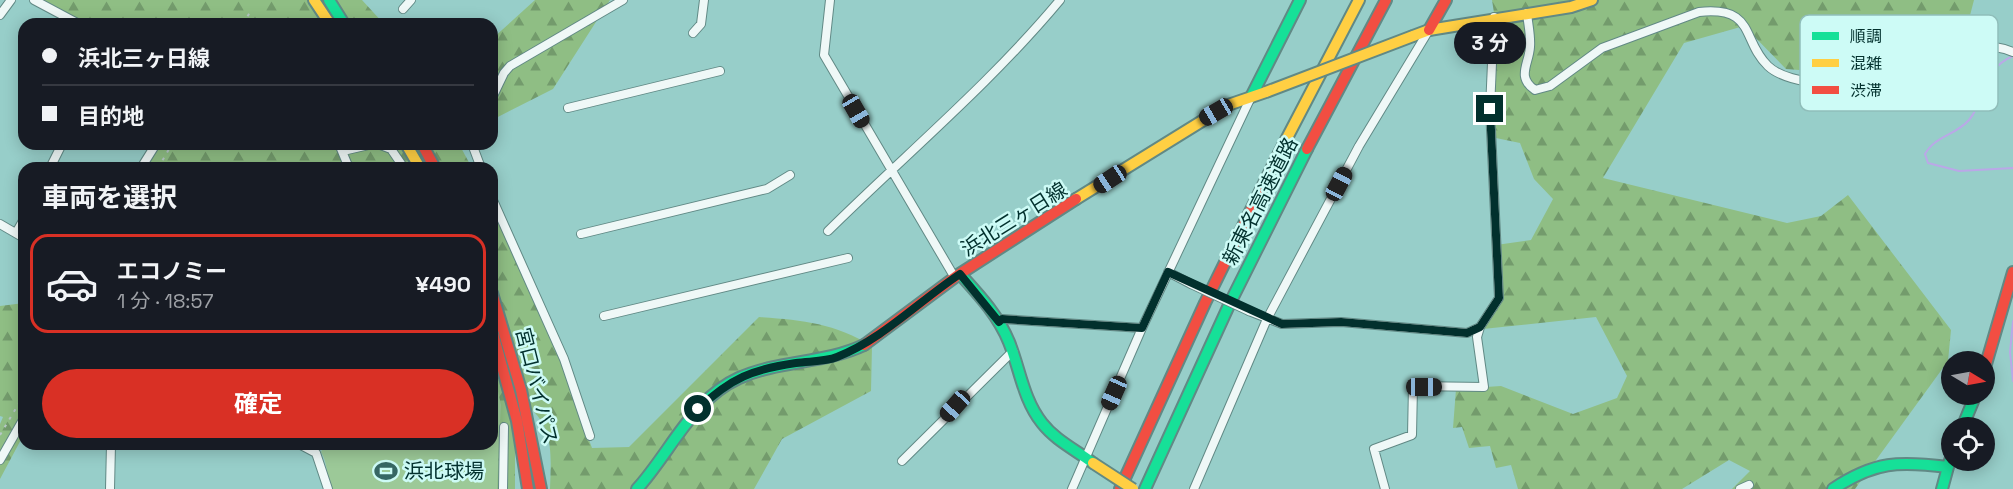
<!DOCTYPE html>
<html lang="ja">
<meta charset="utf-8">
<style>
:root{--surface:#171b24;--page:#242831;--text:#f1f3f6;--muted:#9ea1a6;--line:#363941;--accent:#d93025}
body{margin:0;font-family:"Space Grotesk","Noto Sans JP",sans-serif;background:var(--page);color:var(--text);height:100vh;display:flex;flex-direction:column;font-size:22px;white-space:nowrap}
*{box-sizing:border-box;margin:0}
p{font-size:20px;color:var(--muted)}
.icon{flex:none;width:33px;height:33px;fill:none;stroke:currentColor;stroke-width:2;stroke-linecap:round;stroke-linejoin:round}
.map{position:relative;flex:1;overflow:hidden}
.side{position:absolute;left:18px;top:162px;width:480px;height:288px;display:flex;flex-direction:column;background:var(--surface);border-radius:18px;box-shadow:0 3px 15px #0003}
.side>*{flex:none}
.hud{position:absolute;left:18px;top:18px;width:480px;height:132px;border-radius:18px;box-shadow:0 3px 15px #0003;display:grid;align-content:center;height:132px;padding:0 24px;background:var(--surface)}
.needle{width:39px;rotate:100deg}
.tools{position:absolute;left:1941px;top:351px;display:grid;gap:12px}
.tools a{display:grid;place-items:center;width:54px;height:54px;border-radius:50%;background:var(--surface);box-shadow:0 3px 15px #0003;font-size:30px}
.end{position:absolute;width:27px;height:27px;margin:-14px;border:8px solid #02302d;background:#fff;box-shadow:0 0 0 3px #fff}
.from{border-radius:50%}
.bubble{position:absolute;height:42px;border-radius:21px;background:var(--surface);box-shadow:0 3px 15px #0003;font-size:20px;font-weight:700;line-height:42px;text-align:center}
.car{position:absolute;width:18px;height:36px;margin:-18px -9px;border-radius:8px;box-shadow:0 0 4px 2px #0007;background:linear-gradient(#222 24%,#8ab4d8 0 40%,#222 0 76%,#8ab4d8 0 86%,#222 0)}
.hud b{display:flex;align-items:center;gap:21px;height:57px;font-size:22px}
.hud b+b{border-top:2px solid var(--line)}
.hud i{width:15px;height:15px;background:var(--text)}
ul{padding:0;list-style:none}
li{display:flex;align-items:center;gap:18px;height:99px;margin:0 12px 9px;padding:0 12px;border:3px solid transparent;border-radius:18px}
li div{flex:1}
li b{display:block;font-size:22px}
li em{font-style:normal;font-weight:700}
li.on{border-color:var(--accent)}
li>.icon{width:54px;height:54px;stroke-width:1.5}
h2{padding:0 24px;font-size:27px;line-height:72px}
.primary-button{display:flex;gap:12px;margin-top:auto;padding:12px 24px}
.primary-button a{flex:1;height:69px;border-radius:36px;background:var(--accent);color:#fff;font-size:24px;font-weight:700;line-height:69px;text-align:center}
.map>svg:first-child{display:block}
.forest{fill:url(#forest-firs)}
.green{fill:#9cc998}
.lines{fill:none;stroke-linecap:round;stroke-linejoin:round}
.stream{stroke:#baa8e7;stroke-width:2}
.street-casing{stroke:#618985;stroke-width:10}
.fast-casing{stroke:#618985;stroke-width:14}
.slow-casing{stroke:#618985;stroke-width:14}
.jam-casing{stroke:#618985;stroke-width:14}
.street{stroke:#eff8f7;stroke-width:8}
.fast{stroke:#16e098;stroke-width:10}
.slow{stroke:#ffcf43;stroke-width:10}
.jam{stroke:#f24e42;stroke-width:10}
.rail{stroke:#b6c8c6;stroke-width:2;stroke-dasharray:3 6;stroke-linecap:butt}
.street-bridge-casing{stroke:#618985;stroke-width:10;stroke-linecap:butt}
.slow-bridge-casing{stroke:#618985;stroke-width:14;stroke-linecap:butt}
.street-bridge{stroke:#eff8f7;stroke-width:8}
.slow-bridge{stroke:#ffcf43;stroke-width:10}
.route{stroke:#02302d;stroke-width:8}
.labels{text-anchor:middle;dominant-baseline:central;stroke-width:5;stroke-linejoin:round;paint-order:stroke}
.street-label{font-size:20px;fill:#02302d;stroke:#cdfbf6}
.poi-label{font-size:20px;fill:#02302d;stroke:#cdfbf6;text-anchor:start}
.key{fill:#cdfbf6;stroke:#90beba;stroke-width:1.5}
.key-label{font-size:16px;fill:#02302d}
</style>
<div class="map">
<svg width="2013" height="489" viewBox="0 0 2013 489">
<defs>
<pattern id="forest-firs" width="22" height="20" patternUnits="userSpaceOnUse" patternTransform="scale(1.5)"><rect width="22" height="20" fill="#8fbe84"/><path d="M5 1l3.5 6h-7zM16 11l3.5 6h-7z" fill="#739b6c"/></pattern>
</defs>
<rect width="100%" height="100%" fill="#97cec9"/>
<path class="forest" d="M34,0H362L384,24H73Z
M535,0H610L553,89L492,120V39Z
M1492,0H1974L1959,58L1852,74L1786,69L1744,26L1684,43L1603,178L1787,223L1821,216L1848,195L1951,330L1948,361L1855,489H1732L1750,471L1729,460L1682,489H1518L1511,465L1496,468L1490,446L1469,448L1462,427L1453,428L1456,389L1501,386L1573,414L1617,398L1627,376L1596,317L1483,329L1499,298L1496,245L1531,240L1553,199L1534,179L1520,143L1491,137L1494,13Z
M161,144H459L472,168H190L184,164L181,168H146Z
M492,207L532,284L592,448L629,447L759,317C802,320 834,323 872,346L871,391L782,439L754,489H550C551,456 555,424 524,404L515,443V489H471L492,444Z
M24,303V434L0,479V424L3,417L0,416V306Z"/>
<path class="green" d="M492,364L501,405L497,489H331C326,476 328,463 321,452L325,444H492Z"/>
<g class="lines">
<path class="stream" d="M2013,56C1981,70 1988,97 1969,120C1956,135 1935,136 1925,154L1928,163L1959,171L2013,168
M2013,321L2010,352L2013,381"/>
<g class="street-casing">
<path id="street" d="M34,0L79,24
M830,0L824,55L955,278
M403,9L411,0
M1527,13C1528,24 1531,36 1530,47C1529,64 1516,77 1535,90L1550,86L1602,48L1699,12C1756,6 1741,40 1768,66C1790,87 1858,88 1884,74C1894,69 1901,61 1908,53C1941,47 1981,39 2013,52
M0,15L11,0
M693,33L701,24L704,0
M492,98L504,73L510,66L623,0
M568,108L720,71
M339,144L349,168
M378,144L391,149L404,168
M472,144L481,168
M343,151L373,144
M50,168L62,144
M141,168L156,144
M492,198L564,359L590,436
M0,224L24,238
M828,231C906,154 990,84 1060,0
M16,233L24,219
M581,234L767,189L790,175
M1168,272L1191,284
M1249,311L1282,324L1341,322L1467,333L1480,327L1499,298L1490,109L1494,17
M604,316L848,258
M999,322L1002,319L1142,328
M299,444L316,453L328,489
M0,460L24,418
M902,461L1013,351
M110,489L111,444
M503,489L504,427
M1072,489L1142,328L1251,97
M1194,489L1267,319L1359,146L1429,30
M1385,489L1374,449L1412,435L1413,386L1484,387L1477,337L1480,327
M1740,489L1749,485"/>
</g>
<g class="fast-casing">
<path id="fast" d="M329,0L344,24
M1251,97L1300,0
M960,274C979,295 998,315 1009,342C1020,369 1023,399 1042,423C1055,440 1076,450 1093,463
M1962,428L1976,394
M637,489C670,453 692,399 739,378C779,360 824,364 864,345
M1145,489L1230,303L1307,149
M1833,489C1875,461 1899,461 1948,467L1952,454
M1942,489L1948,467"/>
</g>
<g class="slow-casing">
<path id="slow" d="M314,0L330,24
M1413,36L1429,30L1571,7L1592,0
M406,144L420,168
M1276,159L1359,0
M1076,199L1228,105L1266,92"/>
</g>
<g class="jam-casing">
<path id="jam" d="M1429,30L1446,0
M422,144L435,168
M1307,149L1386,0
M492,293L521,390L541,489
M492,330L517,421L528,489
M864,345L958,275L1076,199
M1984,371L2013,272
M1120,489L1205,303L1276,159"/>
</g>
<use href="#street" class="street"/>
<use href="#fast" class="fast"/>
<use href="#slow" class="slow"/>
<use href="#jam" class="jam"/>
<path class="rail" d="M243,24L250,12
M158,168L172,144
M0,435L24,395"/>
<g class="street-bridge-casing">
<path id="street-bridge" d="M1191,284L1249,311"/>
</g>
<g class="slow-bridge-casing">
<path id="slow-bridge" d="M1266,92L1413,36
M1093,463L1133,489"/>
</g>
<use href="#street-bridge" class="street-bridge"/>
<use href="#slow-bridge" class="slow-bridge"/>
</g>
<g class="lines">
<path class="route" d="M698,409C731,378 753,369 796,363C809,361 825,362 837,357C883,339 919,301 960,274L999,322L1002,319L1142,328L1168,272L1282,324L1341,322L1467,333L1480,327L1499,298L1490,109"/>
</g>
<defs>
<g id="stadium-bare" transform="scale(1.8)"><path d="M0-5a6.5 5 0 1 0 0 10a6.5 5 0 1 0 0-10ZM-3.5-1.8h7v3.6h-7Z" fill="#366764" stroke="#cdfbf6" stroke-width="2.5" paint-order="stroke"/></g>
</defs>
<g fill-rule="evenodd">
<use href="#stadium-bare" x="386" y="471"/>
</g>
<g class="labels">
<g class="street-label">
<text transform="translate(1260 201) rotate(-63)">新東名高速道路</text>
<text transform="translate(1014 219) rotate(-32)">浜北三ヶ日線</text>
<text transform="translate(537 386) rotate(76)">宮口バイパス</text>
</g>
<g class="poi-label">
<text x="404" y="471">浜北球場</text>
</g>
</g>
<rect x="1800" y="15" width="198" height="96" rx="9" class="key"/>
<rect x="1812" y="32" width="27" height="8" fill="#16e098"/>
<rect x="1812" y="59" width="27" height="8" fill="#ffcf43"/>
<rect x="1812" y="86" width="27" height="8" fill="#f24e42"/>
<g class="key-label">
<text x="1850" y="42">順調</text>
<text x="1850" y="69">混雑</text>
<text x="1850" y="96">渋滞</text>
</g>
</svg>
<div class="tools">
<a><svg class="needle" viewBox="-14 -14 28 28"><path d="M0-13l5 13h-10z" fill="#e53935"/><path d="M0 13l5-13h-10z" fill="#9ea1a6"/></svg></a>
<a><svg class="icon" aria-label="locate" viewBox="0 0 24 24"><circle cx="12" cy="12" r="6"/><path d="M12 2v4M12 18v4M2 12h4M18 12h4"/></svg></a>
</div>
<i class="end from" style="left:698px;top:409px"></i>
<i class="end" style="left:1490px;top:109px"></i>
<div class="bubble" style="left:1454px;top:22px;width:72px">3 分</div>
<i class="car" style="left:856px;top:111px;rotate:150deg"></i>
<i class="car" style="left:1216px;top:112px;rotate:240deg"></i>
<i class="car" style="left:1110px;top:179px;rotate:237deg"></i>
<i class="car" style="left:1339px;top:184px;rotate:28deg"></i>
<i class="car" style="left:1424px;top:387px;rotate:90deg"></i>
<i class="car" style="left:1114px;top:393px;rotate:204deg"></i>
<i class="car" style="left:955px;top:406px;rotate:222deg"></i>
<div class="hud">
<b><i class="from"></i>浜北三ヶ日線</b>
<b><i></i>目的地</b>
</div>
<section class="side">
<h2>車両を選択</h2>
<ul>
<li class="on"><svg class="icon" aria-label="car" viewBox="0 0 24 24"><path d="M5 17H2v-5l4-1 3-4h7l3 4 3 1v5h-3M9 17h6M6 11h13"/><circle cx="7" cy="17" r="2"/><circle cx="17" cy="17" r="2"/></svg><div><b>エコノミー</b><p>1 分 · 18:57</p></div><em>¥490</em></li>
</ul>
<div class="primary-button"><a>確定</a></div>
</section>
</div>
